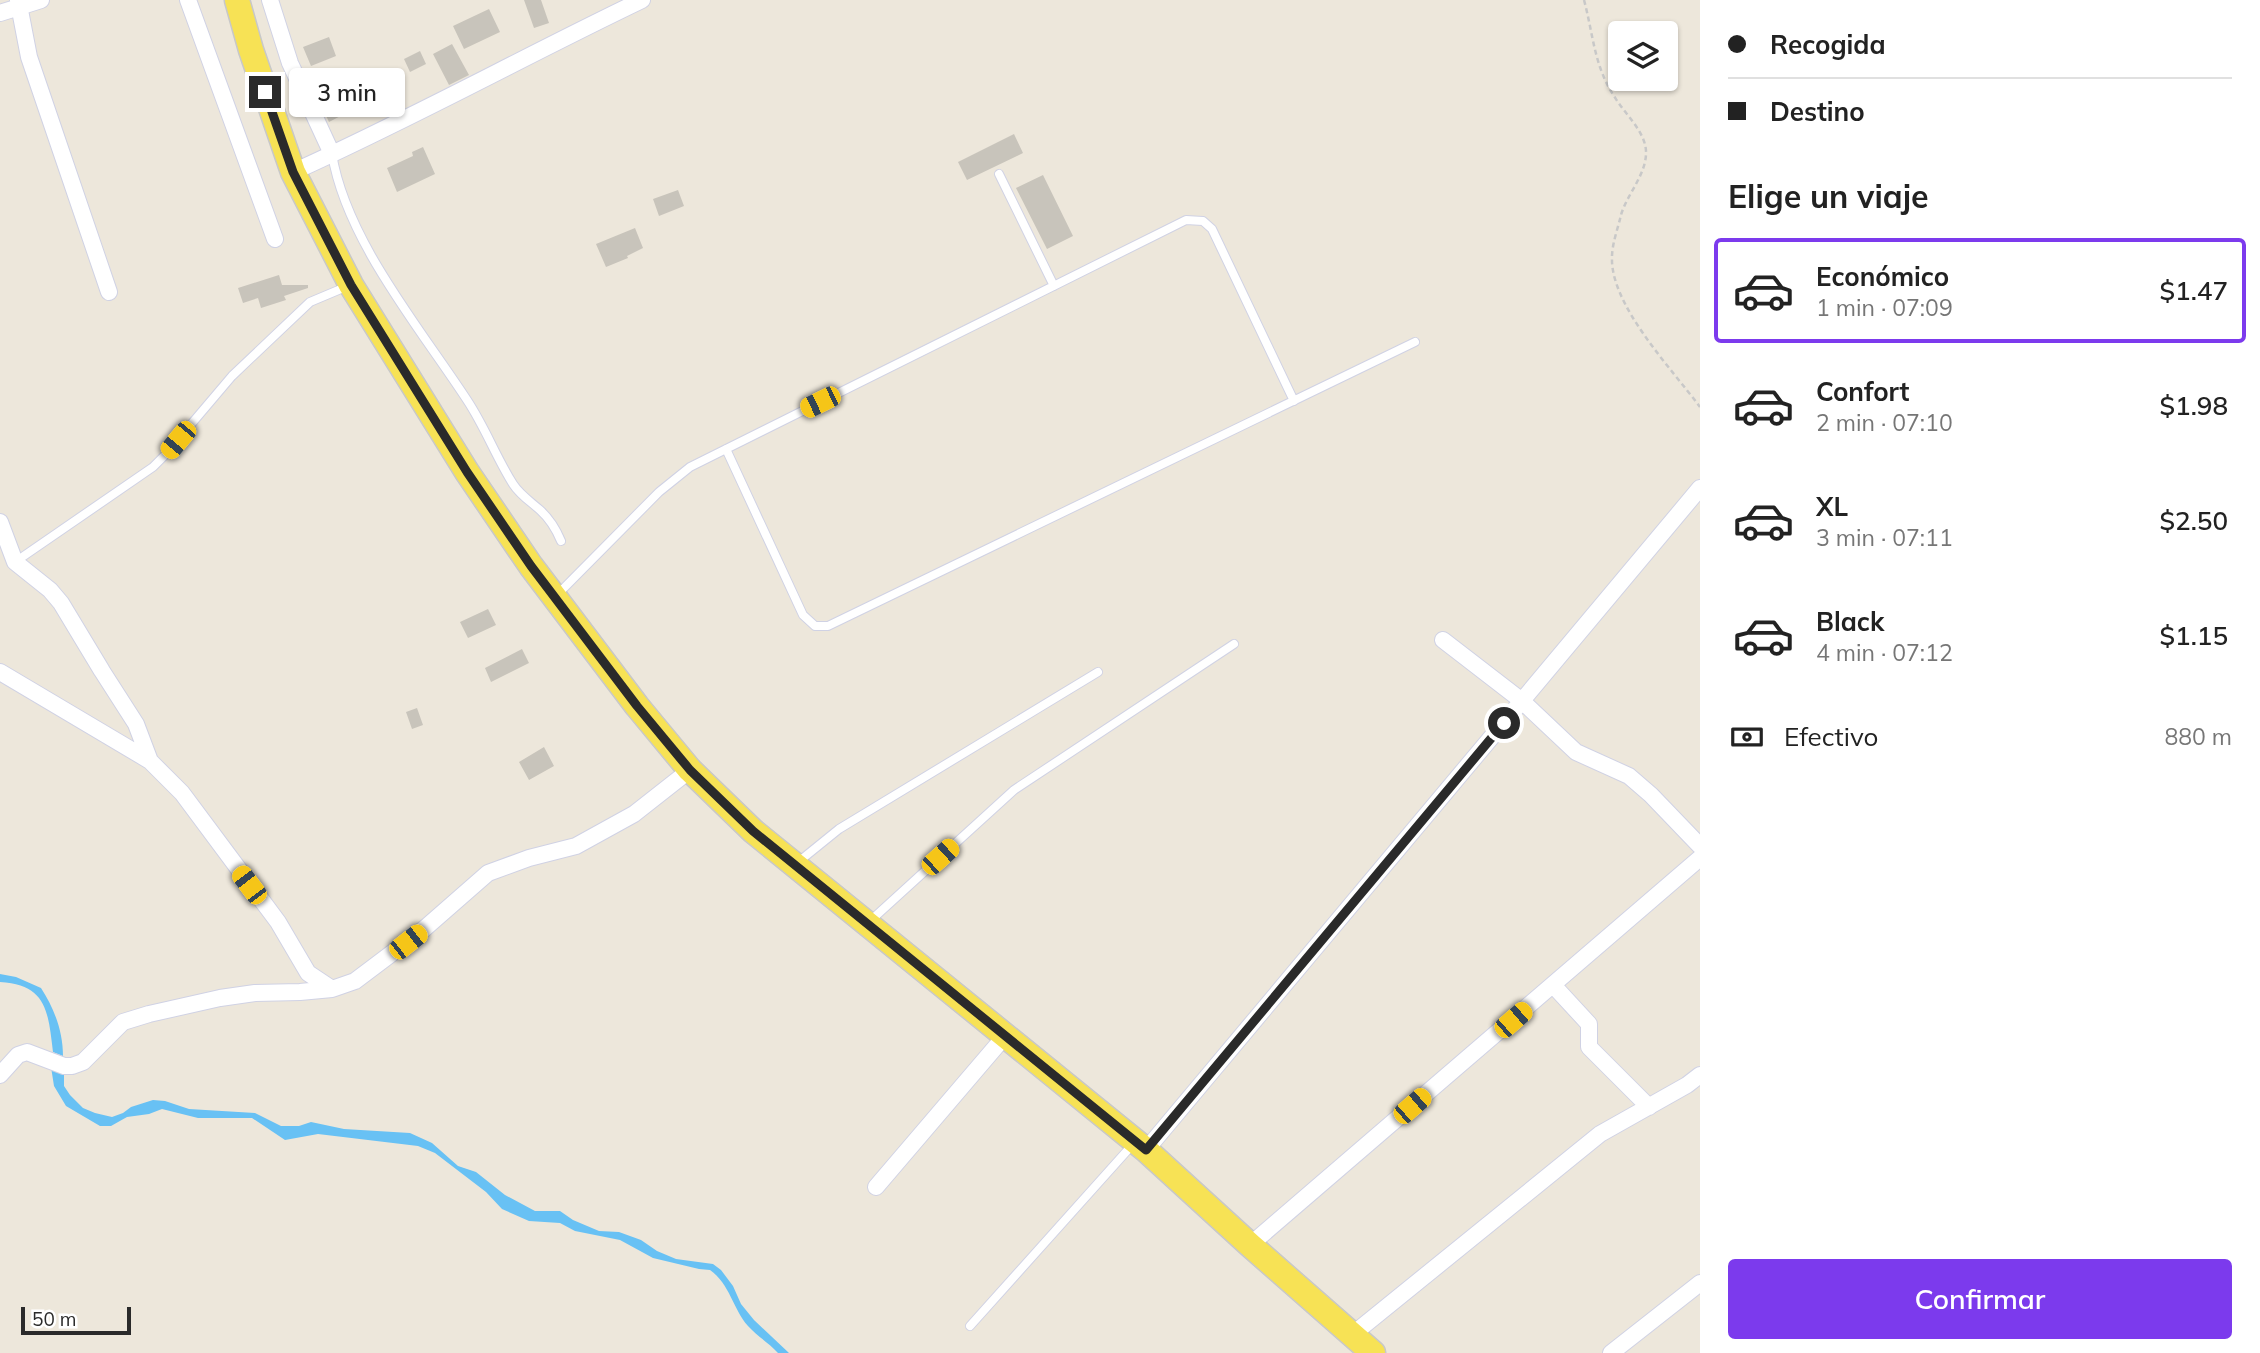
<!DOCTYPE html>
<html lang="es">
<meta charset="utf-8">
<style>
:root{--surface:#fff;--page:#f6f6f6;--text:#222;--muted:#767676;--line:#e0e0e0;--accent:#7c3aed}
body{margin:0;font-family:Mulish,sans-serif;background:var(--page);color:var(--text);height:100vh;display:flex;flex-direction:column;font-size:26px;white-space:nowrap}
*{box-sizing:border-box;margin:0}
p{font-size:23px;color:var(--muted)}
.icon{flex:none;width:38px;height:38px;fill:none;stroke:currentColor;stroke-width:2;stroke-linecap:round;stroke-linejoin:round}
.map{position:relative;flex:1;overflow:hidden}
.drawer{display:flex;flex-direction:column;background:var(--surface);width:560px}
.drawer>*{flex:none}
.hud{display:grid;align-content:center;height:154px;padding:0 28px;background:var(--surface)}
.buttons{position:absolute;left:1608px;top:21px;display:grid;gap:14px}
.buttons a{display:grid;place-items:center;width:70px;height:70px;border-radius:7px;background:var(--surface);box-shadow:0 2px 5px #0004;font-size:35px}
.scale{position:absolute;left:21px;bottom:18px;width:110px;box-sizing:border-box;padding-left:7px;border:4px solid #2a2a2a;border-top:0;font-size:19px;line-height:24px;white-space:nowrap;color:#2a2a2a;-webkit-text-stroke:5px #fff;paint-order:stroke}
.end{position:absolute;width:32px;height:32px;margin:-16px;border:9px solid #2a2a2a;background:#fff;box-shadow:0 0 0 4px #fff}
.from{border-radius:50%}
.bubble{position:absolute;height:49px;border-radius:7px;background:var(--surface);box-shadow:0 2px 5px #0004;font-size:23px;font-weight:600;line-height:49px;text-align:center}
.car{position:absolute;width:21px;height:42px;margin:-21px -10px;border-radius:9px;box-shadow:0 0 5px 2px #0007;background:linear-gradient(#f5c518 24%,#345 0 40%,#f5c518 0 76%,#345 0 86%,#f5c518 0)}
.hud b{display:flex;align-items:center;gap:24px;height:66px;font-size:26px}
.hud b+b{border-top:2px solid var(--line)}
.hud i{width:18px;height:18px;background:var(--text)}
ul{padding:0;list-style:none}
li{display:flex;align-items:center;gap:21px;height:105px;margin:0 14px 10px;padding:0 14px;border:4px solid transparent;border-radius:7px}
li div{flex:1}
li b{display:block;font-size:26px}
li em{font-style:normal;font-weight:600}
li.current{border-color:var(--accent)}
li>.icon{width:63px;height:63px;stroke-width:1.5}
h2{padding:0 28px;font-size:32px;line-height:84px}
.pay{display:flex;align-items:center;gap:18px;height:77px;padding:0 28px;font-size:26px}
.pay p{margin-inline-start:auto}
.action{display:flex;gap:14px;margin-top:auto;padding:14px 28px}
.action a{flex:1;height:80px;border-radius:7px;background:var(--accent);color:#fff;font-size:28px;font-weight:600;line-height:80px;text-align:center}
main{display:flex;flex:1;min-height:0}
.map>svg:first-child{display:block}
.water{fill:#68c1f4}
.building{fill:#c8c4bb}
.lines{fill:none;stroke-linecap:round;stroke-linejoin:round}
.service-casing{stroke:#d0d2e4;stroke-width:10}
.minor-casing{stroke:#d0d2e4;stroke-width:18}
.primary-casing{stroke:#c8c8c8;stroke-width:27}
.path{stroke:#c8c8c8;stroke-width:2.5;stroke-dasharray:5 3.5;stroke-linecap:butt}
.service{stroke:#fff;stroke-width:8}
.minor{stroke:#fff;stroke-width:16}
.primary{stroke:#f7e255;stroke-width:24}
.route{stroke:#2a2a2a;stroke-width:9}
</style>
<main>
<div class="map">
<svg width="1700" height="1353" viewBox="0 0 1700 1353">
<rect width="100%" height="100%" fill="#ede7db"/>
<path class="water" d="M0,974L16,977L41,988C54,1008 63,1031 63,1056L53,1052C48,1013 48,985 0,982Z
M51,1067L64,1072V1086L70,1095L83,1108L95,1113L112,1117L123,1113L131,1107L153,1100L165,1101L189,1109L255,1113L281,1126H299L311,1122L344,1129L410,1133L432,1143L458,1166L476,1172L505,1195L535,1211H560L573,1220L599,1231L619,1232L641,1240L657,1251L676,1259L713,1264L721,1270L733,1286L741,1304L754,1320L789,1353H778C769,1343 757,1336 748,1326C733,1309 730,1284 710,1270L699,1269L653,1258L620,1240L575,1231L560,1223L529,1221L502,1209L486,1192L435,1153L418,1146L318,1134L285,1140L252,1118H198L162,1109L149,1114L127,1117L111,1126H100L66,1106L54,1086Z"/>
<path class="building" d="M524,0H541L549,23L534,28Z
M489,9L500,32L464,49L453,26Z
M329,37L336,56L311,66L303,47Z
M452,44L469,75L449,85L433,54Z
M420,51L426,64L410,72L404,59Z
M340,80L354,109L329,122L315,92Z
M1014,134L1023,153L967,180L958,162Z
M423,147L435,174L397,192L387,168L413,156L412,152Z
M1043,175L1073,236L1047,249L1016,188Z
M678,190L684,206L659,216L653,199Z
M635,228L643,248L627,256L628,258L606,267L596,244Z
M279,275L282,285H308V288L284,296L286,300L261,308L258,298L243,303L238,288Z
M488,609L496,625L468,638L460,622Z
M522,649L529,663L491,682L485,668Z
M417,708L423,725L412,729L406,712Z
M544,747L554,766L529,780L519,762Z"/>
<g class="lines">
<g class="service-casing">
<path id="service" d="M332,154C346,240 420,328 467,400C485,427 496,457 513,484C520,495 531,502 540,510C550,519 556,529 561,541
M999,174L1054,286
M726,449L803,615L815,626H828L1415,342
M15,562L153,467L165,455L232,376L310,302L348,286
M556,596L659,492L690,467L1186,220L1203,221L1212,229L1294,401
M797,863L839,829L1098,672
M869,922L1014,790L1234,644
M970,1326L1134,1143"/>
</g>
<g class="minor-casing">
<path id="minor" d="M18,0L29,57L109,292
M188,0L275,239
M270,0L290,63L332,154
M0,13L41,0
M293,172C411,119 525,56 642,0
M0,522L15,562L50,590L61,603L102,671L136,724L150,761
M1443,640L1522,701L1576,752L1629,776L1651,795L1700,846
M0,672L150,761L182,793L278,922L308,973L332,989
M1553,985L1589,1024V1047L1649,1107
M0,1075L18,1055L27,1052L64,1066H72L83,1062L123,1022L149,1014L220,998L255,993L300,992L332,989L355,981L424,929L488,873L529,858L576,846L634,814L690,770
M1146,1150L1700,488
M876,1187L1005,1036
M1250,1245L1700,858
M1352,1335L1600,1134L1687,1085L1700,1075
M1611,1353L1700,1283"/>
</g>
<g class="primary-casing">
<path id="primary" d="M237,0L251,50L293,172L351,285L467,472L531,566L637,706L690,770L753,831L1146,1150L1250,1245L1373,1353"/>
</g>
<path class="path" d="M1584,0C1593,33 1594,66 1614,96C1624,113 1645,131 1646,151C1647,174 1627,194 1621,215C1618,228 1612,244 1612,257C1610,305 1672,369 1700,407"/>
<use href="#service" class="service"/>
<use href="#minor" class="minor"/>
<use href="#primary" class="primary"/>
</g>
<g class="lines">
<path class="route" d="M265,92L293,172L351,285L467,472L531,566L637,706L690,770L753,831L1146,1150L1504,723"/>
</g>
</svg>
<div class="buttons">
<a><svg class="icon" aria-label="layers" viewBox="0 0 24 24"><path d="M12 4l9 5-9 5-9-5zM3 14l9 5 9-5"/></svg></a>
</div>
<div class="scale">50 m</div>
<i class="end from" style="left:1504px;top:723px"></i>
<i class="end" style="left:265px;top:92px"></i>
<div class="bubble" style="left:289px;top:68px;width:116px">3 min</div>
<i class="car" style="left:820px;top:402px;rotate:244deg"></i>
<i class="car" style="left:178px;top:440px;rotate:220deg"></i>
<i class="car" style="left:940px;top:857px;rotate:48deg"></i>
<i class="car" style="left:249px;top:885px;rotate:323deg"></i>
<i class="car" style="left:408px;top:942px;rotate:52deg"></i>
<i class="car" style="left:1513px;top:1020px;rotate:49deg"></i>
<i class="car" style="left:1412px;top:1106px;rotate:49deg"></i>
</div>
<section class="drawer">
<div class="hud">
<b><i class="from"></i>Recogida</b>
<b><i></i>Destino</b>
</div>
<h2>Elige un viaje</h2>
<ul>
<li class="current"><svg class="icon" aria-label="car" viewBox="0 0 24 24"><path d="M5 17H2v-5l4-1 3-4h7l3 4 3 1v5h-3M9 17h6M6 11h13"/><circle cx="7" cy="17" r="2"/><circle cx="17" cy="17" r="2"/></svg><div><b>Económico</b><p>1 min · 07:09</p></div><em>$1.47</em></li>
<li><svg class="icon" aria-label="car" viewBox="0 0 24 24"><path d="M5 17H2v-5l4-1 3-4h7l3 4 3 1v5h-3M9 17h6M6 11h13"/><circle cx="7" cy="17" r="2"/><circle cx="17" cy="17" r="2"/></svg><div><b>Confort</b><p>2 min · 07:10</p></div><em>$1.98</em></li>
<li><svg class="icon" aria-label="car" viewBox="0 0 24 24"><path d="M5 17H2v-5l4-1 3-4h7l3 4 3 1v5h-3M9 17h6M6 11h13"/><circle cx="7" cy="17" r="2"/><circle cx="17" cy="17" r="2"/></svg><div><b>XL</b><p>3 min · 07:11</p></div><em>$2.50</em></li>
<li><svg class="icon" aria-label="car" viewBox="0 0 24 24"><path d="M5 17H2v-5l4-1 3-4h7l3 4 3 1v5h-3M9 17h6M6 11h13"/><circle cx="7" cy="17" r="2"/><circle cx="17" cy="17" r="2"/></svg><div><b>Black</b><p>4 min · 07:12</p></div><em>$1.15</em></li>
</ul>
<div class="pay"><svg class="icon" aria-label="cash" viewBox="0 0 24 24"><path d="M3 7h18v10H3z"/><circle cx="12" cy="12" r="2"/></svg>Efectivo<p>880 m</p></div>
<div class="action"><a>Confirmar</a></div>
</section>
</main>
